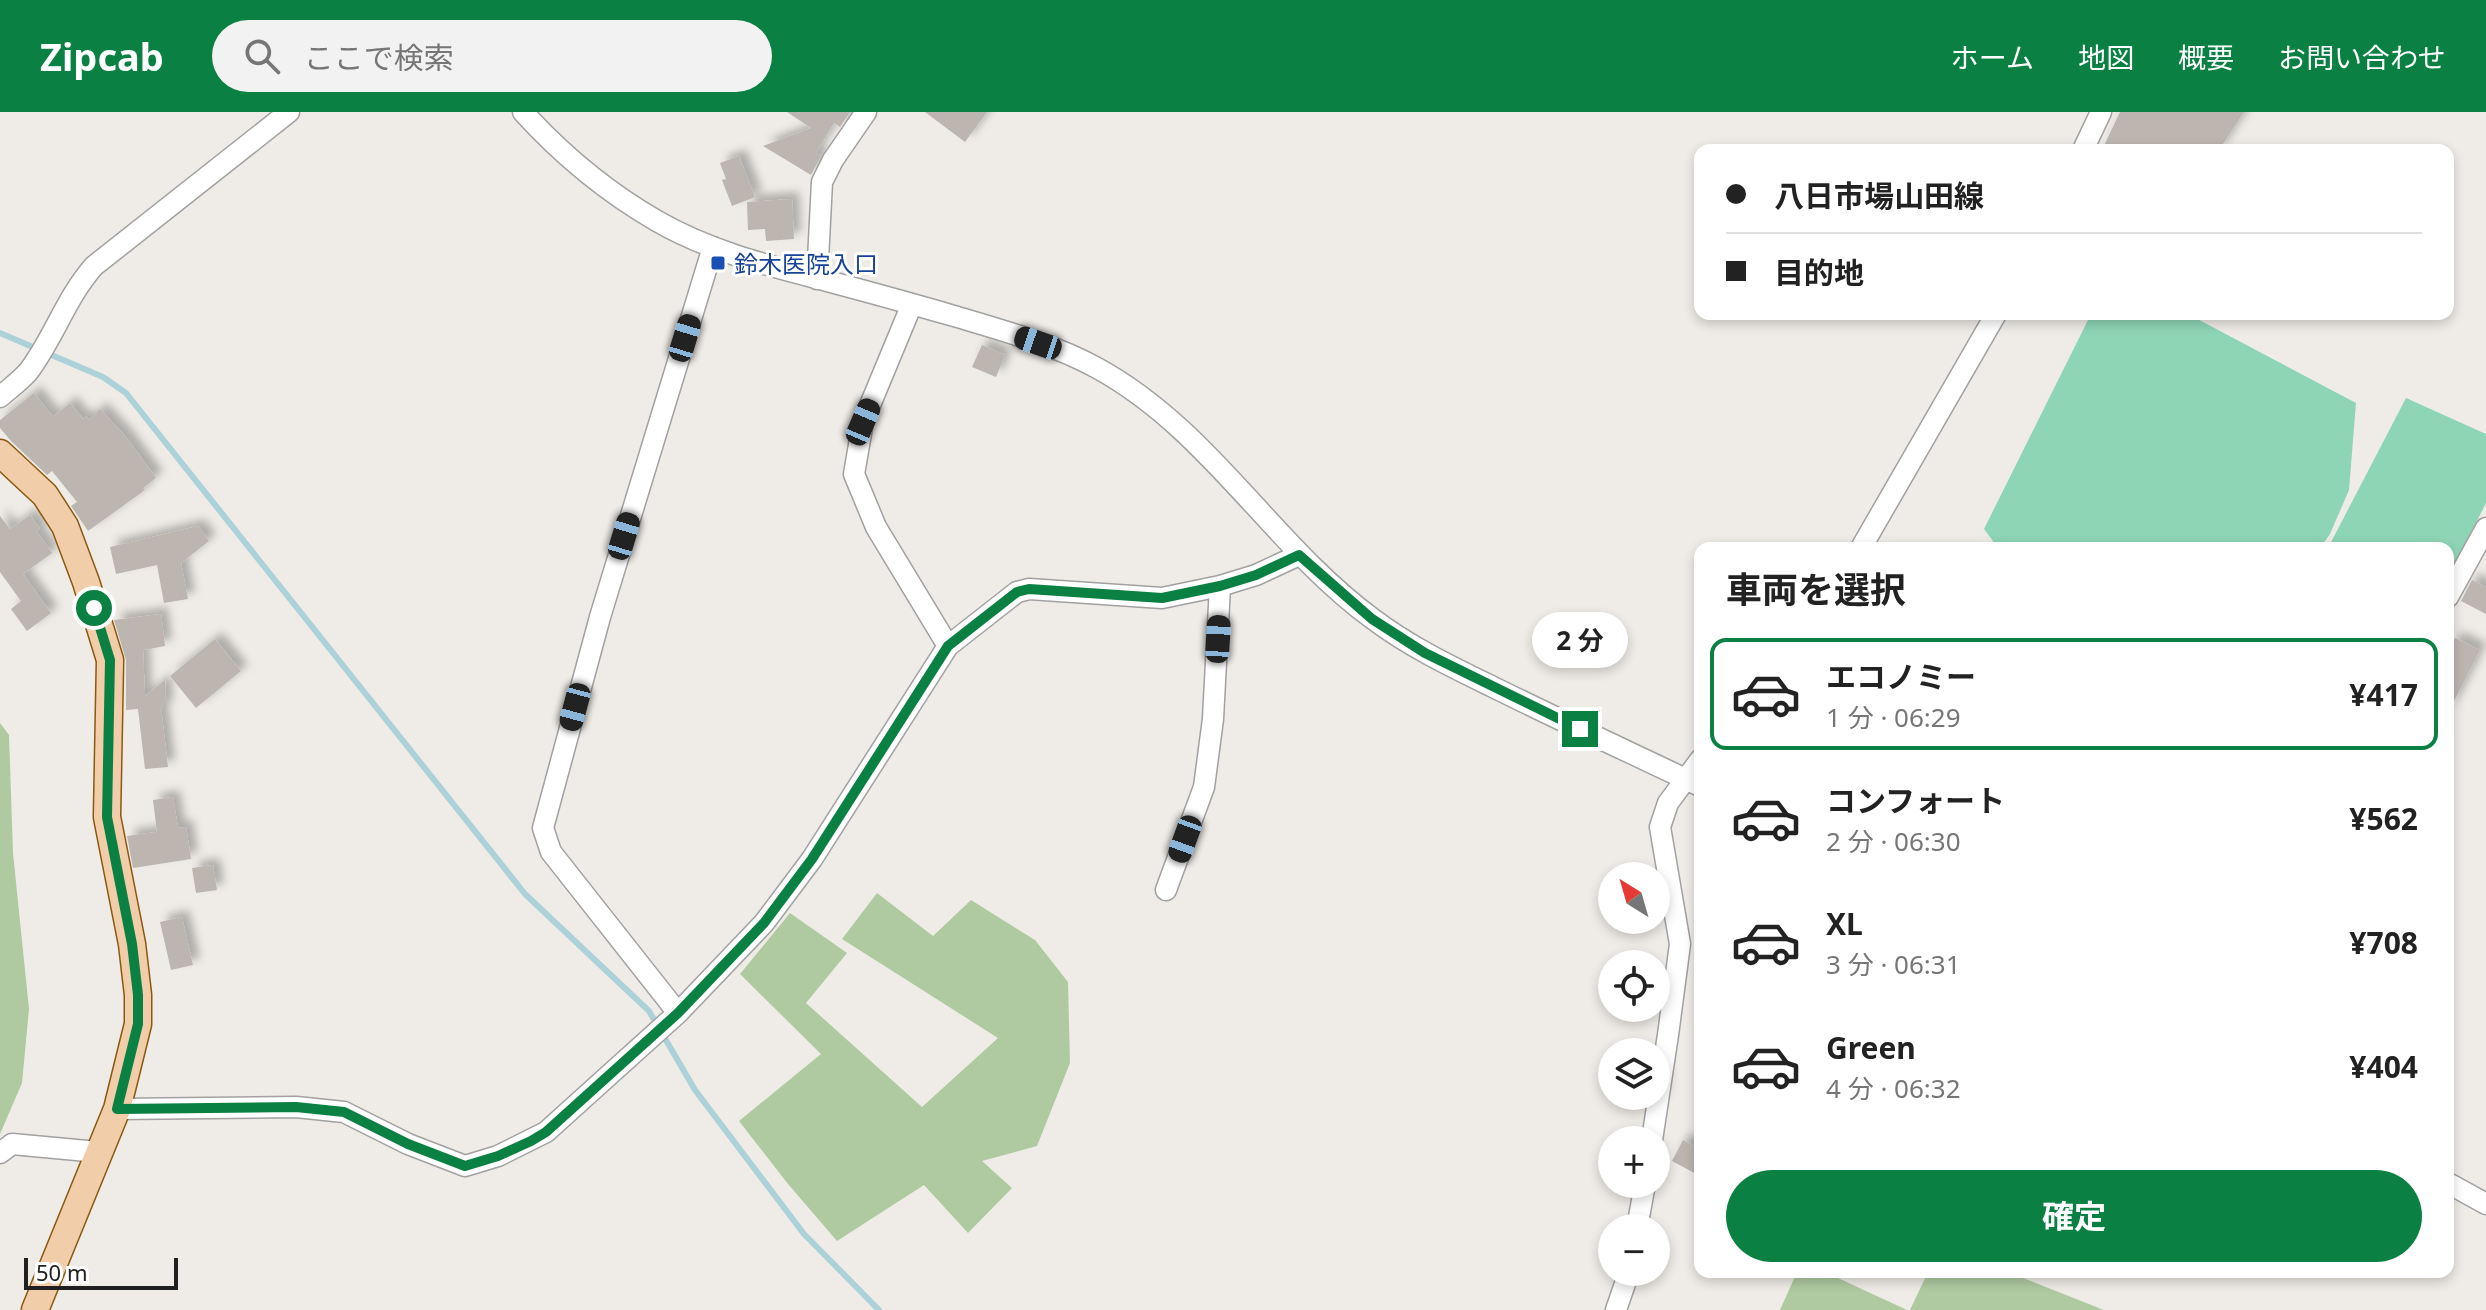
<!DOCTYPE html>
<html lang="ja">
<meta charset="utf-8">
<style>
:root{--surface:#fff;--page:#f2f2f2;--text:#222;--muted:#767676;--line:#e0e0e0;--accent:#0b8043}
body{margin:0;font-family:"Noto Sans","Noto Sans JP",sans-serif;background:var(--page);color:var(--text);height:100vh;display:flex;flex-direction:column;font-size:30px;white-space:nowrap}
*{box-sizing:border-box;margin:0}
p{font-size:26px;color:var(--muted)}
.icon{flex:none;width:44px;height:44px;fill:none;stroke:currentColor;stroke-width:2;stroke-linecap:round;stroke-linejoin:round}
.map{position:relative;flex:1;overflow:hidden}
.side{position:absolute;left:1694px;top:430px;width:760px;height:736px;display:flex;flex-direction:column;background:var(--surface);border-radius:16px;box-shadow:0 4px 12px #0003}
.side>*{flex:none}
.guide{position:absolute;left:1694px;top:32px;width:760px;height:176px;border-radius:16px;box-shadow:0 4px 12px #0003;display:grid;align-content:center;height:176px;padding:0 32px;background:var(--surface)}
.needle{width:52px;rotate:323deg}
.controls{position:absolute;left:1598px;top:750px;display:grid;gap:16px}
.controls a{display:grid;place-items:center;width:72px;height:72px;border-radius:50%;background:var(--surface);box-shadow:0 4px 12px #0003;font-size:40px}
.scale{position:absolute;left:24px;bottom:20px;width:154px;box-sizing:border-box;padding-left:8px;border:4px solid #202020;border-top:0;font-size:22px;line-height:28px;white-space:nowrap;color:#202020;-webkit-text-stroke:6px #fff;paint-order:stroke}
.end{position:absolute;width:36px;height:36px;margin:-18px;border:10px solid #0b8043;background:#fff;box-shadow:0 0 0 4px #fff}
.from{border-radius:50%}
.bubble{position:absolute;height:56px;border-radius:28px;background:var(--surface);box-shadow:0 4px 12px #0003;font-size:26px;font-weight:700;line-height:56px;text-align:center}
.car{position:absolute;width:24px;height:48px;margin:-24px -12px;border-radius:10px;box-shadow:0 0 6px 2px #0007;background:linear-gradient(#222 24%,#8ab4d8 0 40%,#222 0 76%,#8ab4d8 0 86%,#222 0)}
.guide b{display:flex;align-items:center;gap:28px;height:76px;font-size:30px}
.guide b+b{border-top:2px solid var(--line)}
.guide i{width:20px;height:20px;background:var(--text)}
ul{padding:0;list-style:none}
li{display:flex;align-items:center;gap:24px;height:112px;margin:0 16px 12px;padding:0 16px;border:4px solid transparent;border-radius:16px}
li div{flex:1}
li b{display:block;font-size:30px}
li em{font-style:normal;font-weight:700}
li.current{border-color:var(--accent)}
li>.icon{width:72px;height:72px;stroke-width:1.5}
h2{padding:0 32px;font-size:36px;line-height:96px}
.button{display:flex;gap:16px;margin-top:auto;padding:16px 32px}
.button a{flex:1;height:92px;border-radius:48px;background:var(--accent);color:#fff;font-size:32px;font-weight:700;line-height:92px;text-align:center}
header{display:flex;align-items:center;gap:48px;box-sizing:border-box;height:112px;padding:0 40px;background:var(--accent);color:#fff}
header strong{font-size:38px}
nav{display:flex;gap:44px;margin-inline-start:auto;font-size:28px}
.search{width:560px;height:72px;background:var(--page);display:flex;align-items:center;gap:20px;box-sizing:border-box;padding:0 28px;border-radius:44px;color:var(--muted);font-size:30px}
.map>svg:first-child{display:block}
.forest{fill:#afcaa0}
.pitch{fill:#8ed5b5}
.lines{fill:none;stroke-linecap:round;stroke-linejoin:round}
.stream{stroke:#add1d8;stroke-width:6}
.building{fill:#bcb5b0;filter:url(#shadow)}
.minor-casing{stroke:#a1a1a1;stroke-width:23}
.major-casing{stroke:#8a5911;stroke-width:29}
.minor{stroke:#fff;stroke-width:20}
.major{stroke:#f2cda9;stroke-width:26}
.route{stroke:#0b8043;stroke-width:10}
.transit-dot{fill:#1a4fb4;stroke:#fff;stroke-width:3}
.labels{text-anchor:middle;dominant-baseline:central;stroke-width:6;stroke-linejoin:round;paint-order:stroke}
.transit-label{font-size:24px;fill:#164399;stroke:#fff;text-anchor:start}
</style>
<header>
<strong>Zipcab</strong>
<div class="search"><svg class="icon" aria-label="search" viewBox="0 0 24 24"><circle cx="10" cy="10" r="6"/><path d="M15 15l6 6"/></svg>ここで検索</div>
<nav><a>ホーム</a><a>地図</a><a>概要</a><a>お問い合わせ</a></nav>
</header>
<div class="map">
<svg width="2486" height="1198" viewBox="0 0 2486 1198">
<defs>
<filter id="shadow"><feDropShadow dx="7" dy="-7" stdDeviation="4" flood-color="#0004"/></filter>
</defs>
<rect width="100%" height="100%" fill="#efece7"/>
<path class="forest" d="M0,611L9,623L13,741L29,897L22,971L0,1022Z
M877,781L933,824L971,788L1035,828L1068,870L1070,951L1037,1034L982,1049L1012,1076L968,1121L924,1073L837,1129L788,1072L739,1009L821,942L740,862L790,801L847,841L806,891L922,995L998,926L842,827Z
M1797,1160H1825L1907,1198H1780Z
M1928,1160H2008L2104,1198H1910Z"/>
<path class="pitch" d="M2091,202H2188L2356,291L2349,378L2330,422L2320,436H1998L1984,417Z
M2406,286L2486,322V391L2448,466V436H2328Z"/>
<g class="lines">
<path class="stream" d="M0,221L103,265L126,281L525,782L649,899L695,978L804,1122L879,1198"/>
</g>
<path class="building" d="M787,0H850L840,15L834,11L816,41L821,44L811,63L763,34L811,16Z
M925,0H987L965,30Z
M2120,0H2244L2219,38H2102Z
M739,44L755,85L732,94L722,68L726,67L720,51Z
M792,87L794,127L766,129L765,117L748,118L747,90Z
M982,233L1005,243L996,265L972,255Z
M34,281L53,305L70,291L83,307L86,304L89,308L100,297L126,325L156,366L143,376L145,378L88,419L71,394L77,390L52,359L47,363L11,329L0,316V308Z
M30,403L40,417L37,420L52,441L23,462L51,501L27,519L11,497L21,489L0,460V404L10,417Z
M198,414L209,429L181,451L188,487L164,491L157,453L116,462L110,435Z
M2472,468L2486,475V502L2461,489Z
M161,502L165,534L143,538L145,584L165,568L166,596H161L168,655L145,657L138,597L126,598V548L114,508Z
M2455,526L2480,538L2448,601V540Z
M215,527L241,559L196,596L170,564Z
M173,685L178,716L186,715L191,747L133,756L127,724L157,720L153,688Z
M213,753L217,778L196,781L192,756Z
M182,805L193,853L171,858L160,810Z
M1683,1028L1700,1037V1064L1672,1049Z"/>
<g class="lines">
<g class="minor-casing">
<path id="minor" d="M523,0C563,44 605,79 657,109C707,138 765,153 820,167C865,179 909,191 954,204C1001,218 1053,232 1097,256C1209,317 1272,433 1373,507C1410,535 1452,555 1493,575C1562,609 1631,641 1700,674
M2083,38L2101,0
M817,167L822,70L833,48L866,0
M912,192L863,310L854,362L876,415L948,534
M0,285C9,277 20,269 28,260C54,226 65,187 94,154L289,0
M1861,436L1996,202
M2448,485L2486,416
M1166,778L1204,675L1213,607L1220,474
M678,901L551,740L543,716L600,505L713,135
M117,997L296,995L344,1000L408,1032L465,1054L498,1044L546,1020L678,901L764,811L812,747L948,534L1017,480L1029,477L1162,486L1220,474L1256,463L1299,443
M1652,1028L1668,923L1680,832L1660,715L1668,691L1700,648
M0,1041L12,1032L98,1040
M2448,1071L2486,1092
M1637,1116L1645,1072
M1616,1198L1629,1160"/>
</g>
<g class="major-casing">
<path id="major" d="M0,341L45,383L65,414L86,470L110,548L107,705L132,832L138,883V912L117,997L35,1198"/>
</g>
<use href="#minor" class="minor"/>
<use href="#major" class="major"/>
</g>
<g class="lines">
<path class="route" d="M94,496L110,548L107,705L132,832L138,883V912L117,997L296,995L344,1000L408,1032L465,1054L498,1044L531,1029L546,1020L678,901L764,811L812,747L948,534L1017,480L1029,477L1162,486L1220,474L1256,463L1299,443L1372,507L1425,541L1580,617"/>
</g>
<rect class="transit-dot" x="710" y="143" width="16" height="16" rx="4"/>
<g class="labels">
<g class="transit-label">
<text x="734" y="151">鈴木医院入口</text>
</g>
</g>
</svg>
<div class="controls">
<a><svg class="needle" viewBox="-14 -14 28 28"><path d="M0-13l5 13h-10z" fill="#e53935"/><path d="M0 13l5-13h-10z" fill="#767676"/></svg></a>
<a><svg class="icon" aria-label="locate" viewBox="0 0 24 24"><circle cx="12" cy="12" r="6"/><path d="M12 2v4M12 18v4M2 12h4M18 12h4"/></svg></a>
<a><svg class="icon" aria-label="layers" viewBox="0 0 24 24"><path d="M12 4l9 5-9 5-9-5zM3 14l9 5 9-5"/></svg></a>
<a>+</a>
<a>−</a>
</div>
<div class="scale">50 m</div>
<i class="end from" style="left:94px;top:496px"></i>
<i class="end" style="left:1580px;top:617px"></i>
<div class="bubble" style="left:1532px;top:500px;width:96px">2 分</div>
<i class="car" style="left:685px;top:226px;rotate:17deg"></i>
<i class="car" style="left:1038px;top:231px;rotate:289deg"></i>
<i class="car" style="left:863px;top:310px;rotate:23deg"></i>
<i class="car" style="left:624px;top:424px;rotate:17deg"></i>
<i class="car" style="left:1218px;top:527px;rotate:3deg"></i>
<i class="car" style="left:575px;top:595px;rotate:195deg"></i>
<i class="car" style="left:1185px;top:727px;rotate:200deg"></i>
<div class="guide">
<b><i class="from"></i>八日市場山田線</b>
<b><i></i>目的地</b>
</div>
<section class="side">
<h2>車両を選択</h2>
<ul>
<li class="current"><svg class="icon" aria-label="car" viewBox="0 0 24 24"><path d="M5 17H2v-5l4-1 3-4h7l3 4 3 1v5h-3M9 17h6M6 11h13"/><circle cx="7" cy="17" r="2"/><circle cx="17" cy="17" r="2"/></svg><div><b>エコノミー</b><p>1 分 · 06:29</p></div><em>¥417</em></li>
<li><svg class="icon" aria-label="car" viewBox="0 0 24 24"><path d="M5 17H2v-5l4-1 3-4h7l3 4 3 1v5h-3M9 17h6M6 11h13"/><circle cx="7" cy="17" r="2"/><circle cx="17" cy="17" r="2"/></svg><div><b>コンフォート</b><p>2 分 · 06:30</p></div><em>¥562</em></li>
<li><svg class="icon" aria-label="car" viewBox="0 0 24 24"><path d="M5 17H2v-5l4-1 3-4h7l3 4 3 1v5h-3M9 17h6M6 11h13"/><circle cx="7" cy="17" r="2"/><circle cx="17" cy="17" r="2"/></svg><div><b>XL</b><p>3 分 · 06:31</p></div><em>¥708</em></li>
<li><svg class="icon" aria-label="car" viewBox="0 0 24 24"><path d="M5 17H2v-5l4-1 3-4h7l3 4 3 1v5h-3M9 17h6M6 11h13"/><circle cx="7" cy="17" r="2"/><circle cx="17" cy="17" r="2"/></svg><div><b>Green</b><p>4 分 · 06:32</p></div><em>¥404</em></li>
</ul>
<div class="button"><a>確定</a></div>
</section>
</div>
